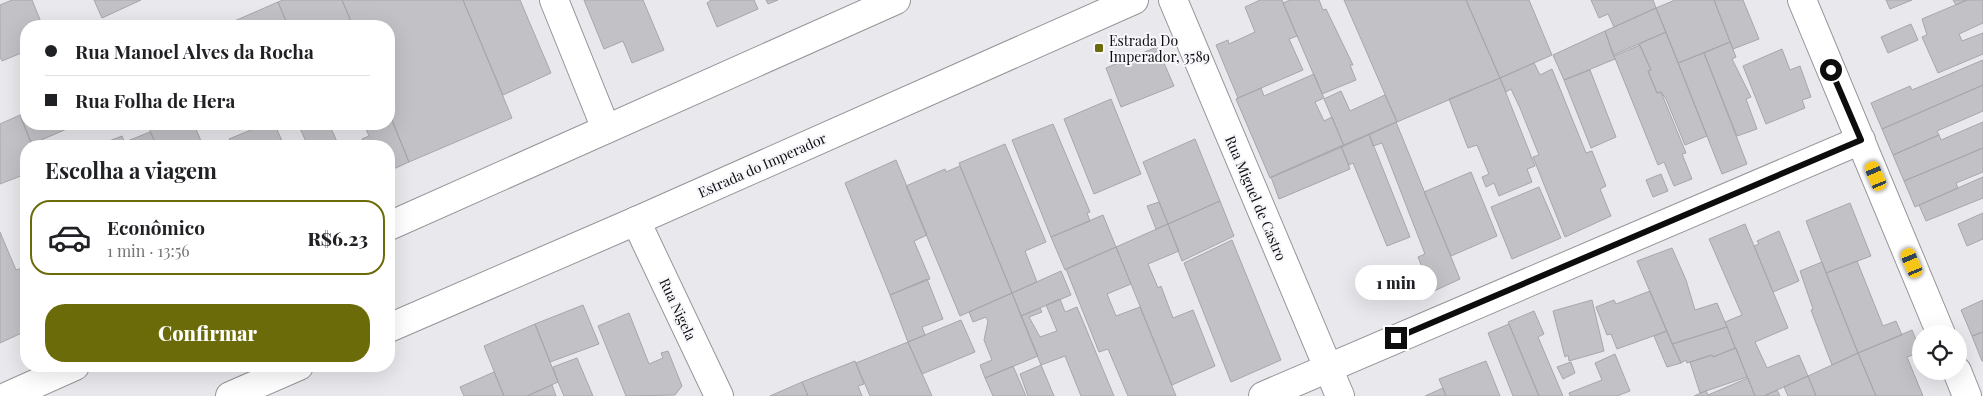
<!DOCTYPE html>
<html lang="pt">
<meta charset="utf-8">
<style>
:root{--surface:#fff;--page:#f6f6f6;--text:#202124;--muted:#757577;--line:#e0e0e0;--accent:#6c6b0a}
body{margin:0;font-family:"Playfair Display",serif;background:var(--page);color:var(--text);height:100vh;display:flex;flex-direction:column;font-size:19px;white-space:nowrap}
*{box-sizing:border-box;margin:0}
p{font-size:16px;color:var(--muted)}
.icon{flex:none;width:28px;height:28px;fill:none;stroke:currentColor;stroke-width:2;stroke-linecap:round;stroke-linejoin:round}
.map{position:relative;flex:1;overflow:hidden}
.side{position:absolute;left:20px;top:140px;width:375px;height:232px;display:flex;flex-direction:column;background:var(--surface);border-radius:20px;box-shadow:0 5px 20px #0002}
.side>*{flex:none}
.top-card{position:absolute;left:20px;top:20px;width:375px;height:110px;border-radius:20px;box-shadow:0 5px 20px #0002;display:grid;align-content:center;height:110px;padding:0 25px;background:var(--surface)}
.controls{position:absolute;left:1912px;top:325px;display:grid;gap:10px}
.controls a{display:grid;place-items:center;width:55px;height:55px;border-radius:50%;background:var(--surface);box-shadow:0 5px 20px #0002;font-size:25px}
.end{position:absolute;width:22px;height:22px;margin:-11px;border:6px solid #0d0d0e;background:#fff;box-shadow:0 0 0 2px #fff}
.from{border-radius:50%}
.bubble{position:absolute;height:35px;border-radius:18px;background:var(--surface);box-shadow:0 5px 20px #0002;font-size:16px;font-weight:800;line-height:35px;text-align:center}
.car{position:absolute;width:15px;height:30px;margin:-15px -8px;border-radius:6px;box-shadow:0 0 4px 1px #0007;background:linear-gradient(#f5c518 24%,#345 0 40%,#f5c518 0 76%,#345 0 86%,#f5c518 0)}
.top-card b{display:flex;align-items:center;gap:18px;height:48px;font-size:19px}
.top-card b+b{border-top:1px solid var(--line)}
.top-card i{width:12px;height:12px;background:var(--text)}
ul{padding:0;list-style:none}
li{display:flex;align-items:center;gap:15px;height:75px;margin:0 10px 8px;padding:0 15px;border:2px solid var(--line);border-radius:20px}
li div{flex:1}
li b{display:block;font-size:19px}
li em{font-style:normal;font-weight:800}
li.selected{border-color:var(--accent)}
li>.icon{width:45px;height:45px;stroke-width:1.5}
h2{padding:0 25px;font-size:22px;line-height:60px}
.button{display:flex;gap:10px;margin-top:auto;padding:10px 25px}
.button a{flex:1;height:58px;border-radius:20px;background:var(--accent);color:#fff;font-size:20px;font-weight:800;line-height:58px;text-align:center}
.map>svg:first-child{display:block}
.building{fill:#c2c1c6;stroke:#a7a7ab}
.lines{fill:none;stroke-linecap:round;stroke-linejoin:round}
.minor-casing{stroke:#959599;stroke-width:30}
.major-casing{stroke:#959599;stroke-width:30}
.minor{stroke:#fff;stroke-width:28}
.major{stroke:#fff;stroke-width:28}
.route{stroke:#0d0d0e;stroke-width:6}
.poi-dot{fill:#6c6b0a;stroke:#f6f6fb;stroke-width:2}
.labels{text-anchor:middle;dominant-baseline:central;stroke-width:4;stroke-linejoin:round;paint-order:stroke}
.poi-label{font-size:14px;fill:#0d0d0e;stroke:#f6f6fb;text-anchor:start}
.street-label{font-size:14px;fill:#0d0d0e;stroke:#f6f6fb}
</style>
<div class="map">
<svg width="1983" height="396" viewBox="0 0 1983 396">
<rect width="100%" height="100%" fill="#e9e9ed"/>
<path class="building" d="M12,0H32L41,22L35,24L36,26H26V51L2,61L0,57V5Z
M94,0H141L102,18Z
M283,0H342L353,26H288L278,2Z
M342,0H463L512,118L409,162L389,113V26H353Z
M463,0H520L551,73L503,95Z
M584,0H643L664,50L632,63L623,41L604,49Z
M711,0H754L758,9L717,27L707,3Z
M766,0H778L768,4Z
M1260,0H1282L1297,36L1289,39L1303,70L1238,98L1216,45L1228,40L1229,44L1255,32L1245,7Z
M1290,0H1319L1323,10L1326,9L1353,65H1350L1356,80L1322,94L1283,3Z
M1344,0H1466L1500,78L1397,122Z
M1466,0H1529L1552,55L1500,78Z
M1591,0H1653L1656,8L1614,27L1608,14L1599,18Z
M1675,0H1714L1730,42L1678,63L1656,8Z
M1714,0H1743L1759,39L1733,49Z
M1886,0H1912L1890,9Z
M1953,0H1967L1956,5Z
M1967,0H1983V23L1959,34L1962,41L1983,33V54L1938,73L1922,37L1927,35L1922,19Z
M278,2L288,26H223Z
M1656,8L1666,32L1613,55L1605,31Z
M1911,24L1918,40L1888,53L1881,37Z
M1605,31L1615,59L1564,80L1553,55Z
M1666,32L1707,136L1685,145L1666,99L1661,92L1657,93L1648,71L1651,70L1639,44Z
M1730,42L1736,57L1732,59L1751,97L1746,99L1757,129L1737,136L1704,53Z
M1640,45L1651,70L1648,71L1657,93L1661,92L1686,153L1682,154L1692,179L1674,186L1664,162L1658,165L1614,56Z
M1157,47L1174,86L1121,107L1106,68Z
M1782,49L1790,70L1800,66L1811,97L1802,100L1805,108L1766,124L1743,66Z
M1704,53L1747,164L1722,174L1678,63Z
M1983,60V85L1882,129L1871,103L1910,86L1912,90Z
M1534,63L1540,75L1552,69L1586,153L1592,151L1606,186L1600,189L1611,216L1565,237L1533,157L1539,155L1520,108L1511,89L1506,92L1500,78Z
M1590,70L1616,137L1591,148L1564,80Z
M1314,74L1324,98L1315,102L1324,121L1332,117L1344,146L1270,178L1236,99L1261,88L1264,96Z
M1500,78L1535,166L1527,169L1532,182L1499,196L1494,183L1486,187L1482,177L1489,174L1477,145L1468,148L1449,99Z
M1983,85V111L1937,131L1939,135L1893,155L1882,129Z
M1341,91L1350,111L1385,95L1397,122L1344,146L1324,99Z
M1111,99L1141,174L1094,194L1064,119Z
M26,112V124H78L32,144L20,115Z
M389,113L409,162L389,171V146H365L362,139L369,136L364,124H389Z
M20,115L32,146H26V174L0,184V124Z
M1396,122L1460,279L1432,292L1418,257L1425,254L1382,143L1373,146L1369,134Z
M1983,122V148L1904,181L1893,155L1939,135L1941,140Z
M147,124H194L203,146H157Z
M258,124H271L273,128L276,127L284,146H232L229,139L251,130L249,127Z
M298,124H329L339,146H308Z
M1053,124L1090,212L1087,213L1090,221L1051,237L1012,140Z
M150,132L157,146H126L125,142Z
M1369,134L1410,237L1387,246L1353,163L1349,165L1341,146Z
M122,136L126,146H96Z
M1195,139L1220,201L1168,224L1143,162Z
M1005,144L1046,242L1025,251L1037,282L1012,293L959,163Z
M1341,146L1350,169L1279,199L1271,177Z
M1983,148V172L1956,183L1958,188L1915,207L1904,181Z
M896,160L927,235L914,241L930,279L890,295L845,183Z
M960,166L1012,293L960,316L906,186L945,169L946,172Z
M1471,172L1497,236L1451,256L1424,192Z
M1661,174L1668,191L1653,197L1646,180Z
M1983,177V198L1926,221L1919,205Z
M1539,187L1561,238L1512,259L1491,207Z
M1220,201L1234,236L1182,261L1168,224Z
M1159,202L1168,224L1156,229L1147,206Z
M1850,203L1871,256L1826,273L1806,221Z
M1983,213V239L1967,246L1958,224Z
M1103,215L1116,247L1065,270L1051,237Z
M1168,224L1179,251L1148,264L1158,288L1161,286L1173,318L1193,310L1215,366L1172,385L1116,247Z
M1745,224L1788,328L1755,342L1767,368L1799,355L1808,376L1764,396H1755L1725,322L1742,315L1709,239Z
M1779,231L1799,281L1773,292L1754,246L1759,244L1757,241Z
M0,232L16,270L22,268L26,277V331L0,343Z
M1232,240L1281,360L1231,382L1184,263Z
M1116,247L1131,284L1107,294L1116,316L1140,307L1176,396H1128L1108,349L1099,352L1066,269Z
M1672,248L1686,280L1695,310L1717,303L1727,327L1672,344L1637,261Z
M1857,261L1883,326L1896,321L1902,335L1858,353L1826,273Z
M1822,262L1858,353L1832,365L1811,310L1813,309L1800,271Z
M1061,271L1071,295L1021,316L1012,293Z
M927,279L943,319L922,327L925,335L908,342L890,295Z
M1650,291L1667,331L1617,349L1611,334L1607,335L1596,307L1614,300L1616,304Z
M1012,293L1038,356L985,378L980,365L992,360L984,340L988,321L986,317L973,322L969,312Z
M1060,299L1065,312L1077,307L1114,396H1081L1065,356L1041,365L1021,316L1040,308L1042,312L1029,317L1040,337L1057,331L1046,305Z
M1592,300L1604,351L1569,361L1568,355L1565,357L1553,311Z
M1983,300V332L1972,336L1961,310Z
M583,305L599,344L550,362L535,324Z
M1534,311L1544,334L1538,337L1563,396H1539L1508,322Z
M629,313L649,364L663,358L661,353L668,351L682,386L675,395L626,396L598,326Z
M961,320L975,352L922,374L908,342Z
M535,324L558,382L527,396H504L484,346Z
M1509,324L1539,396H1513L1488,333Z
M1727,327L1735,348L1713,357L1712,355L1690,362L1687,363L1686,360L1681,363L1672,344Z
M1912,330L1921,352L1907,357L1923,396H1876L1858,353Z
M1667,331L1681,363L1667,367L1654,336Z
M1983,332V361H1982L1972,336Z
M908,342L932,396H870L856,363Z
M1736,348L1747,377L1700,393L1690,362L1712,355L1713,357Z
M1858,353L1876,396H1816L1808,376Z
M1615,354L1630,391L1617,396H1570L1569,393L1602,380L1595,363Z
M577,358L593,396H564L558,382L553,367Z
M855,361L864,384L858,386L862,396H808L802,382Z
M1486,361L1500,396H1446L1439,379Z
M1571,362L1575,373L1563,379L1557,367Z
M1041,365L1054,396H1028L1020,374Z
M1013,366L1026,396H993L985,378Z
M494,372L504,396H464L460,387Z
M1808,376L1816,396H1788L1784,387Z
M1748,378L1755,396H1694L1706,391L1708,395Z
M802,382L808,396H770Z
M552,385L556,396H527Z
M1443,388L1446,396H1425Z
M1777,390L1780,396H1764Z"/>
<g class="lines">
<g class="minor-casing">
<path id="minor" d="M554,0L606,129
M1173,0L1340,396
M1802,0L1941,334
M636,221L719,396
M1957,371L1967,396
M1263,396L1861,140"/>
</g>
<g class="major-casing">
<path id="major" d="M389,226L896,0
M389,328L636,221L1134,0
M8,396L75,366
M230,396L299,366"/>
</g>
<use href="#minor" class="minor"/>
<use href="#major" class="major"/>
</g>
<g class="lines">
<path class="route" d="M1396,338L1861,140L1831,70"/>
</g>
<rect class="poi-dot" x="1094" y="43" width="10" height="10" rx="2.5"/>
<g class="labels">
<g class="poi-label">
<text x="1109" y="40">Estrada Do<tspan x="1109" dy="16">Imperador, 3589</tspan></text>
</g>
<g class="street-label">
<text transform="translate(762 165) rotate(-24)">Estrada do Imperador</text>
<text transform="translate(1256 198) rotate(67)">Rua Miguel de Castro</text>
<text transform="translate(678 309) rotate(65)">Rua Nigela</text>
</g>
</g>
</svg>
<div class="controls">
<a><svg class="icon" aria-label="locate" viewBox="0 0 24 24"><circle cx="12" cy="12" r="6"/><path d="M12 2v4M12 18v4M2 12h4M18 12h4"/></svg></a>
</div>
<i class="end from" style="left:1831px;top:70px"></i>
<i class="end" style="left:1396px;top:338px"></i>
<div class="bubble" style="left:1355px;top:265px;width:82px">1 min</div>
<i class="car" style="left:1876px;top:176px;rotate:337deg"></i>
<i class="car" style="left:1912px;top:263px;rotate:337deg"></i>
<div class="top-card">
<b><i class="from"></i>Rua Manoel Alves da Rocha</b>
<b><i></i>Rua Folha de Hera</b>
</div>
<section class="side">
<h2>Escolha a viagem</h2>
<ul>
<li class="selected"><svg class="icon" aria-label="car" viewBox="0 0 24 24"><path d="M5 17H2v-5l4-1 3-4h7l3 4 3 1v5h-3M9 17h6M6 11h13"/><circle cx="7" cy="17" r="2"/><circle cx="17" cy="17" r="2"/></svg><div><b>Econômico</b><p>1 min · 13:56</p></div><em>R$6.23</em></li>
</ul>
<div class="button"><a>Confirmar</a></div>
</section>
</div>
